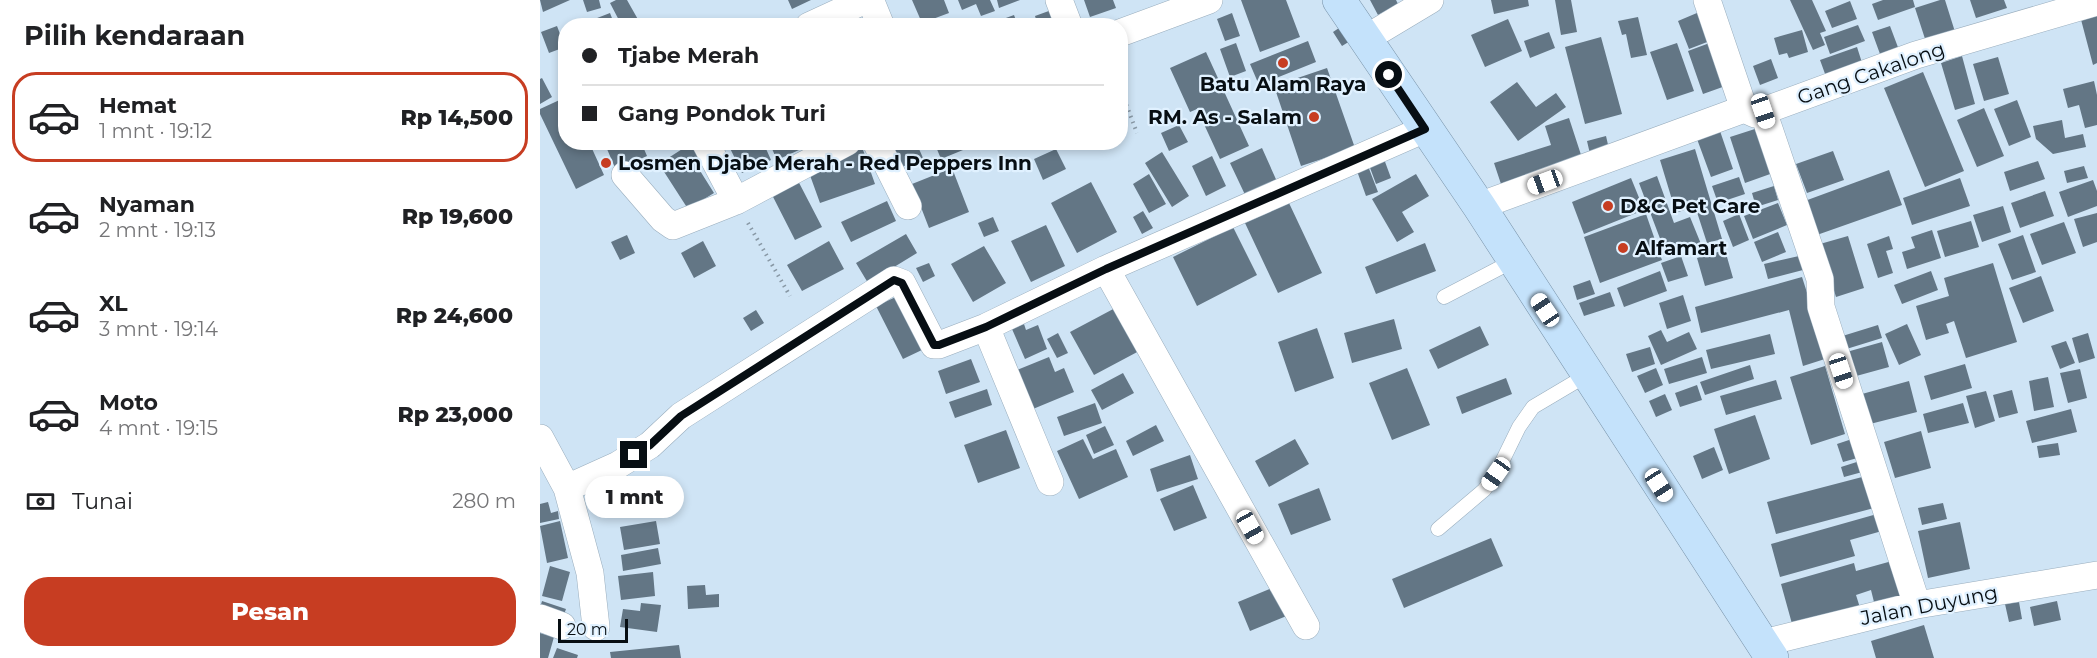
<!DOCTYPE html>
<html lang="id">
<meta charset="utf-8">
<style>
:root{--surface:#fff;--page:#f6f6f6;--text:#202124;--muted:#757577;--line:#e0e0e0;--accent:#c73d22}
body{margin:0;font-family:Montserrat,sans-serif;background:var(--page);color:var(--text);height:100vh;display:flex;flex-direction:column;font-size:22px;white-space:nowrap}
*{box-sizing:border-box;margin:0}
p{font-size:20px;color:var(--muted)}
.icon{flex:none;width:33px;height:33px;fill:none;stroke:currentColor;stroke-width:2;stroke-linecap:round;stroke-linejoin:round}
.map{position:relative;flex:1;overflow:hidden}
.panel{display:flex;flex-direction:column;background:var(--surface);width:540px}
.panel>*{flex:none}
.hud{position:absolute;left:18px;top:18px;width:570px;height:132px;border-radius:24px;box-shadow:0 3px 9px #0003;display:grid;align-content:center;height:132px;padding:0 24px;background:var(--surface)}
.scale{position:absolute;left:18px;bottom:15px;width:70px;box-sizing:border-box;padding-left:6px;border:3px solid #070e13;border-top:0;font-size:16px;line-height:21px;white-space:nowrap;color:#070e13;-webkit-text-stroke:4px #e0f1ff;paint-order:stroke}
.end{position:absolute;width:27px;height:27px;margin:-14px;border:8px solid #070e13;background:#fff;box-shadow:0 0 0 3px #fff}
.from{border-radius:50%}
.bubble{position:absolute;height:42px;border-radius:21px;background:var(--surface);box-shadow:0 3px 9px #0003;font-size:20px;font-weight:800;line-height:42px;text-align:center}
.car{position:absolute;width:18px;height:36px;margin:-18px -9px;border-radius:8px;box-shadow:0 0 4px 2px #0007;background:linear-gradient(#fff 24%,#345 0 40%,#fff 0 76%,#345 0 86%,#fff 0)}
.hud b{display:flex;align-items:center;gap:21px;height:57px;font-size:22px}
.hud b+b{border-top:2px solid var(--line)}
.hud i{width:15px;height:15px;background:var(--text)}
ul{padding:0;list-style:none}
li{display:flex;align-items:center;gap:18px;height:90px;margin:0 12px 9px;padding:0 12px;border:3px solid transparent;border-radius:24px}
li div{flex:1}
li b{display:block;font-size:22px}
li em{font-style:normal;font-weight:800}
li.current{border-color:var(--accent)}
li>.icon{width:54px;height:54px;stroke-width:1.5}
h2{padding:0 24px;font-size:27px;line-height:72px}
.pay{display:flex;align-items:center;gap:15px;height:66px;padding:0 24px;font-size:22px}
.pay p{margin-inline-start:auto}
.cta{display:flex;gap:12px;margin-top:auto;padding:12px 24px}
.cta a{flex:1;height:69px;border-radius:24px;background:var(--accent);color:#fff;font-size:24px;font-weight:800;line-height:69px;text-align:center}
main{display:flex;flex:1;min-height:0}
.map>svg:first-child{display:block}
.building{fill:#637685}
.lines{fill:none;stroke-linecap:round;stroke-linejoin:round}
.service-casing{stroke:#99adbd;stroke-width:15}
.minor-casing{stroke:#99adbd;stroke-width:28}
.trunk-casing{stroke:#7993a9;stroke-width:34}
.path{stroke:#8898a5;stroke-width:4;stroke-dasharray:1.5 4.5;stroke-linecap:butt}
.service{stroke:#fff;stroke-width:14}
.minor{stroke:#fff;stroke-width:27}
.trunk{stroke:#c4e2fb;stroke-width:33}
.route{stroke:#070e13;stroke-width:8}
.poi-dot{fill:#c73d22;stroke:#e0f1ff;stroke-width:2}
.labels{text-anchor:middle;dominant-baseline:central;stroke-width:4.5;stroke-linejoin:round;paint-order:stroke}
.street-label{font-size:20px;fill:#070e13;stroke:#e0f1ff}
.poi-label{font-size:20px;font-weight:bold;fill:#070e13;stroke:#e0f1ff;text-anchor:start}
</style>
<main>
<section class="panel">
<h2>Pilih kendaraan</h2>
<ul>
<li class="current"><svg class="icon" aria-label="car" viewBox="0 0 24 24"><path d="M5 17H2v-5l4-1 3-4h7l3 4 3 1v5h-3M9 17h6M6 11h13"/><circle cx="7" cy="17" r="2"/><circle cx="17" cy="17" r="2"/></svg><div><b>Hemat</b><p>1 mnt · 19:12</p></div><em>Rp 14,500</em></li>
<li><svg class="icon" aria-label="car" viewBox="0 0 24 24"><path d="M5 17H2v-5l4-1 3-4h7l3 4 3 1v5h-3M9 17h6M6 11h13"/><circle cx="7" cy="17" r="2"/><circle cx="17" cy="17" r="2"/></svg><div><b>Nyaman</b><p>2 mnt · 19:13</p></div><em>Rp 19,600</em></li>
<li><svg class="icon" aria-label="car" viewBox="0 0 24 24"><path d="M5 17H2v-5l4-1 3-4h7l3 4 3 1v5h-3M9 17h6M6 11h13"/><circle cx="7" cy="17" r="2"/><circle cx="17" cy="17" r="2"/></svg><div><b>XL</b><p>3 mnt · 19:14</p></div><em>Rp 24,600</em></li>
<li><svg class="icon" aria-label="car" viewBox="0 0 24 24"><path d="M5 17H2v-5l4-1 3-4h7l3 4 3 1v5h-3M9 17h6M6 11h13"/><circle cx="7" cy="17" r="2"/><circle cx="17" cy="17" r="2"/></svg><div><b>Moto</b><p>4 mnt · 19:15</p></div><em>Rp 23,000</em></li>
</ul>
<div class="pay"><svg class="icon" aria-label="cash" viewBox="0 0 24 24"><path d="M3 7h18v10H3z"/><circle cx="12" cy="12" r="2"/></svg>Tunai<p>280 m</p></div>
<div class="cta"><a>Pesan</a></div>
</section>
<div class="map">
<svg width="1557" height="658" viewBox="0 0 1557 658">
<rect width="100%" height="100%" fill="#cfe4f5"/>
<path class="building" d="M0,0H30L3,12Z
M43,0H59L61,8L47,12Z
M76,0H87L100,23L95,26H82L70,3Z
M248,0H271L252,9Z
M372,0H404L409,13L382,23Z
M418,0H450L455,11L441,16L436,4L422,10Z
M457,0H480L459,8Z
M544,0H573L576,8L550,17Z
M701,0H746L760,37L720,52Z
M830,0H856L858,4L838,15Z
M951,0H988L989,6L954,14Z
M1015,0H1031L1037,32L1021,35Z
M1250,0H1272L1286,31L1280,33L1285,45L1273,50Z
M1343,0H1373L1375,7L1338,20L1332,4Z
M1400,0H1405L1416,35L1387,45L1375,8Z
M1430,0H1464L1467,8L1436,18Z
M1310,1L1317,19L1292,28L1285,11Z
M1557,7V63L1553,65L1539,12Z
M517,8L523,26H498L495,16Z
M1164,10L1175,39L1149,49L1138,21Z
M70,13L75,26H54L52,20Z
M692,13L700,36L685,41L677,19Z
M474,15L478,26H457L455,22Z
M1098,17L1107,55L1091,58L1086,34L1082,35L1078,21Z
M968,19L982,51L945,67L931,35Z
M805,24L815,38L802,46L793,32Z
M1318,25L1325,41L1290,54L1284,37Z
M17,26L25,47L9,53L1,32Z
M1350,26L1362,58L1344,65L1332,32Z
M1262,30L1268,52L1249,58L1247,53L1239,55L1234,38Z
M1009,32L1015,48L990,58L984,41Z
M1061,37L1082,114L1045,124L1025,47Z
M768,41L776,62L719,85L710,64Z
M1175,41L1191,84L1163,94L1148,51Z
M696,43L706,71L690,77L680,49Z
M1137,43L1154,91L1127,100L1110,52Z
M1317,47L1324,69L1288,82L1280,60Z
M666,52L709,146L680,159L657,109L650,112L630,68Z
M1422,56L1435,104L1415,110L1401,63Z
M1458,57L1469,94L1444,101L1433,64Z
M1231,59L1238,78L1220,85L1213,66Z
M787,68L815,148L761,166L734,86Z
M1383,72L1424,171L1385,187L1344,88Z
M2,78L12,97L0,104V79Z
M1554,81L1557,95V125L1545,128L1539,105L1528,108L1523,89Z
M977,82L996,107L1016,93L1026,107L978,141L950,102Z
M26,97V142H49L64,175L36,189L0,114V109Z
M1477,100L1491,137L1469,146L1454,109Z
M1444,108L1464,156L1437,167L1417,120Z
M1029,118L1044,164L963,190L954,163L1011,145L1005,126Z
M1522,120L1525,138L1543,134L1546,147L1513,154L1496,139L1493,126Z
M639,125L648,142L629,151L621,133Z
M1218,128L1233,173L1205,183L1190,137Z
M1180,131L1193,169L1171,177L1157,139Z
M1066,136L1069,149L1050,154L1047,141Z
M64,142H101L107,156L76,170Z
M153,142L169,158L157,166L174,193L148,209L119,164Z
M187,142H223L231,160L202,173Z
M229,142H255L259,150L237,160Z
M352,142H376L383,158L362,167Z
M394,142H420L423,150L401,159Z
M322,147L335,184L280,203L267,167Z
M722,148L739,186L708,201L690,163Z
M516,149L526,169L503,180L494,159Z
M1155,149L1182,239L1167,243L1155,206L1136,213L1120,160Z
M1293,151L1304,180L1267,193L1256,164Z
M622,152L649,196L632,207L605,163Z
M672,156L686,186L666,196L652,166Z
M844,159L851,178L836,184L829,165Z
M1498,161L1505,179L1470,191L1464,172Z
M828,166L838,192L826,196L817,171Z
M1544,166L1548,178L1527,183L1524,171Z
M412,168L429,212L389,228L372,184Z
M1349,170L1362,205L1274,236L1262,202Z
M609,174L626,204L609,213L593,184Z
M876,174L889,196L862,212L874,232L857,242L832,199Z
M255,175L282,227L255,240L229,189Z
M1117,176L1134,223L1150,217L1161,244L1127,257L1099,183Z
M1199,177L1205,194L1178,203L1172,186Z
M1091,178L1104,210L1044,234L1032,202Z
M1420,178L1430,206L1372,225L1363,198Z
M1553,180L1557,191V206L1528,217L1519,192Z
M551,182L577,232L537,253L511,203Z
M1234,186L1238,200L1216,207L1212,193Z
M1505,191L1514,216L1480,228L1471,203Z
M347,201L356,221L311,242L301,222Z
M749,203L782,273L738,293L705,223Z
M1238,203L1247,225L1213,239L1204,216Z
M1463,206L1471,232L1442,242L1433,215Z
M603,211L613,228L602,234L593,217Z
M1557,213V242L1543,247L1534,219Z
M1106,214L1122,260L1060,283L1044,237Z
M1199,214L1209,240L1193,247L1183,221Z
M453,217L459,231L444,237L438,223Z
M1431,221L1439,247L1405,257L1397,231Z
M1524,222L1536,253L1502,265L1490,234Z
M506,225L525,266L491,282L471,241Z
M693,227L717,275L657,306L633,257Z
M1392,230L1401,258L1367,269L1362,252L1375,248L1371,237Z
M1238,232L1246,252L1222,262L1214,242Z
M366,234L377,253L328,283L316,263Z
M87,235L95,253L80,260L71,242Z
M1483,235L1496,272L1472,280L1458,244Z
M1308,236L1324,288L1296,297L1280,244Z
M1349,236L1353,249L1346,251L1353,273L1338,278L1327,244Z
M163,241L176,266L154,278L141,253Z
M289,241L304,269L262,291L247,265Z
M885,243L896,271L836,294L825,267Z
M444,246L466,283L433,302L411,264Z
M1185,250L1193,278L1165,286L1157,258Z
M1141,256L1148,276L1128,282L1121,263Z
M1259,256L1263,270L1228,279L1224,264Z
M389,263L395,276L383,282L376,268Z
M1453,263L1477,342L1426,358L1414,321L1406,324L1409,333L1386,340L1376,306L1409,296L1404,278Z
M1120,271L1127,291L1084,307L1077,288Z
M1391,271L1398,290L1362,304L1354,285Z
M1501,276L1514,311L1483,323L1469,288Z
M1262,277L1288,358L1263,366L1249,310L1161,333L1155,307Z
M1050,280L1055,294L1037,300L1033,286Z
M1070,292L1075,306L1044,316L1039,303Z
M1143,295L1151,321L1127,329L1119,303Z
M358,296L384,349L363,359L336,306Z
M577,307L601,350L554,375L530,332Z
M216,310L224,323L211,331L203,318Z
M854,319L862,349L812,363L804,333Z
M484,324L486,330L498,325L507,349L485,359L472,329Z
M1367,324L1381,355L1359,365L1345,334Z
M1338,325L1342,338L1300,351L1296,338Z
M940,326L949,345L898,369L889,350Z
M777,328L794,378L755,392L738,342Z
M1121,330L1127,342L1149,332L1157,349L1121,365L1108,336Z
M518,333L528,353L517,358L507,339Z
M1548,333L1555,358L1539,363L1532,338Z
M1230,334L1235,354L1171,369L1166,350Z
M1526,341L1535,363L1520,369L1511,346Z
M1342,342L1349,367L1309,378L1303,353Z
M1110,347L1115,364L1092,372L1086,354Z
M509,357L515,372L524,368L534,392L493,409L477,370Z
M1162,357L1167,373L1129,384L1124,369Z
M431,359L440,382L406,394L398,371Z
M1425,364L1432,388L1391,400L1384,376Z
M1210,365L1214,379L1165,395L1160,382Z
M1285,366L1305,434L1271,445L1250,377Z
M867,368L890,425L852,440L829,383Z
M1116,368L1123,385L1105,393L1097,376Z
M1540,369L1547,398L1528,403L1520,373Z
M583,373L594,393L562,410L551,390Z
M1508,377L1514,407L1494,411L1489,381Z
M966,378L972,394L922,414L916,397Z
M1236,380L1242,399L1186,415L1180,396Z
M1369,381L1377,412L1330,424L1322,394Z
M1157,385L1162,400L1140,407L1135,393Z
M447,389L452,405L415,418L409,402Z
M1472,390L1478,413L1459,418L1453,395Z
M1446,391L1455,421L1435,428L1426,396Z
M1125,394L1132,410L1116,417L1109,401Z
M555,403L562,423L524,436L517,417Z
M1423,403L1429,423L1388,433L1383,414Z
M1531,409L1537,432L1492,443L1486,421Z
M1215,415L1230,459L1189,474L1174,429Z
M616,425L624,441L593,456L586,441Z
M565,426L574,445L554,454L546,435Z
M466,430L480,468L438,483L424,445Z
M1381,431L1391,468L1355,478L1344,442Z
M1315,438L1321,457L1303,462L1297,444Z
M543,439L553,459L576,449L588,477L539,499L517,451Z
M755,439L769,464L729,487L715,461Z
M1518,443L1520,455L1499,458L1497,446Z
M1174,447L1183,470L1162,479L1153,456Z
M650,455L658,479L617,492L610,469Z
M1323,460L1326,471L1304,477L1301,467Z
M1326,476L1334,508L1236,534L1227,502Z
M653,485L667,518L634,531L620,499Z
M79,487L84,502L70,507L65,492Z
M779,488L791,520L751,535L738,504Z
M8,502L11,513L18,511L19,519L0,523V504Z
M1403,503L1407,519L1382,525L1378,508Z
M1337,514L1342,531L1310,540L1315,556L1240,577L1231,544Z
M20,521L28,558L7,563L0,526Z
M116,521L120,544L84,550L80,527Z
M1420,522L1430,569L1388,578L1378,531Z
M951,538L963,566L864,608L852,579Z
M118,548L121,564L83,571L81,555Z
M1352,561L1363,597L1335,606L1331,590L1316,595L1321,611L1254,631L1241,584L1314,563L1316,571Z
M10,566L30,572L22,601L2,596Z
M113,572L115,596L81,600L78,576Z
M165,585L166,595L179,594V607L148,609L147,586Z
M737,586L749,615L710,631L698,602Z
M2,601L26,609L22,620L0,608Z
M1517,601L1521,620L1494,626L1490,607Z
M1479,602L1482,619L1469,622L1465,604Z
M101,603L121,605L117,632L80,627L83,609L100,611Z
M1384,625L1394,658H1336L1331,641Z
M0,633L14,637L8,658H0Z
M139,645L141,658H71L70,652Z
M17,648L38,655L37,658H13Z"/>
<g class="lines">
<g class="service-casing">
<path id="service" d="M904,297L973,261
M898,529L944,490L956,474L979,427L993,407L1047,375"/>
</g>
<g class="minor-casing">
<path id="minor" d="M519,0L529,26
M1167,0L1204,109
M269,26L321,2L332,4L341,26
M580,33L669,0
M825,39L890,0
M1223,111L1280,279L1281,307L1377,605
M165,142L196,201
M336,142L368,206
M85,175L123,219L133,226L196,201L307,142
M939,206L1204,109L1215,114L1376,55L1557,2
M566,269L766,626
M446,327L510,482
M0,438L27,488L78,465L110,445L141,416L354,280L362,283L394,345H399L446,327L566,269L885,129
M27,488L50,573L56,627
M0,618L22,626
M1223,643L1377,605L1557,575"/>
</g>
<g class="trunk-casing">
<path id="trunk" d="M799,0L939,206L1232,658"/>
</g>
<path class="path" d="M580,88L597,133
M208,223L250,296"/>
<use href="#service" class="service"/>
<use href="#minor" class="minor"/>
<use href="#trunk" class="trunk"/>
</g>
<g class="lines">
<path class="route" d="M94,455L110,445L141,416L354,280L362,283L394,345H399L446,327L566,269L885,129L849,75"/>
</g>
<g class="poi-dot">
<circle cx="743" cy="63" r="6"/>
<circle cx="774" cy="117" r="6"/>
<circle cx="66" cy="163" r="6"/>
<circle cx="1068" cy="206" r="6"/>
<circle cx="1083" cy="248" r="6"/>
</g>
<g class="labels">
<g class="street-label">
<text transform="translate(1331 73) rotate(-19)">Gang Cakalong</text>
<text transform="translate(1389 605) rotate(-11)">Jalan Duyung</text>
</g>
<g class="poi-label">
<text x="743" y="84" text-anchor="middle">Batu Alam Raya</text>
<text x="762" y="117" text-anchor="end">RM. As - Salam</text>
<text x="78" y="163">Losmen Djabe Merah - Red Peppers Inn</text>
<text x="1080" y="206">D&amp;C Pet Care</text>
<text x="1095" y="248">Alfamart</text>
</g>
</g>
</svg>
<div class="scale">20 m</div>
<i class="end from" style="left:849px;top:75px"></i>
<i class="end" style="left:94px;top:455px"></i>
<div class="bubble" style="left:45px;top:476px;width:99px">1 mnt</div>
<i class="car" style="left:1223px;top:111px;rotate:161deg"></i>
<i class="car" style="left:1005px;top:182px;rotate:250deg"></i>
<i class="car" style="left:1005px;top:310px;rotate:326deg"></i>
<i class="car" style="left:1301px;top:371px;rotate:162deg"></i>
<i class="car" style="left:956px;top:474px;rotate:215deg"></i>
<i class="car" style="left:1119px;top:485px;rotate:147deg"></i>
<i class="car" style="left:710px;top:527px;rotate:151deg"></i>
<div class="hud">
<b><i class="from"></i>Tjabe Merah</b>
<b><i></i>Gang Pondok Turi</b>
</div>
</div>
</main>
